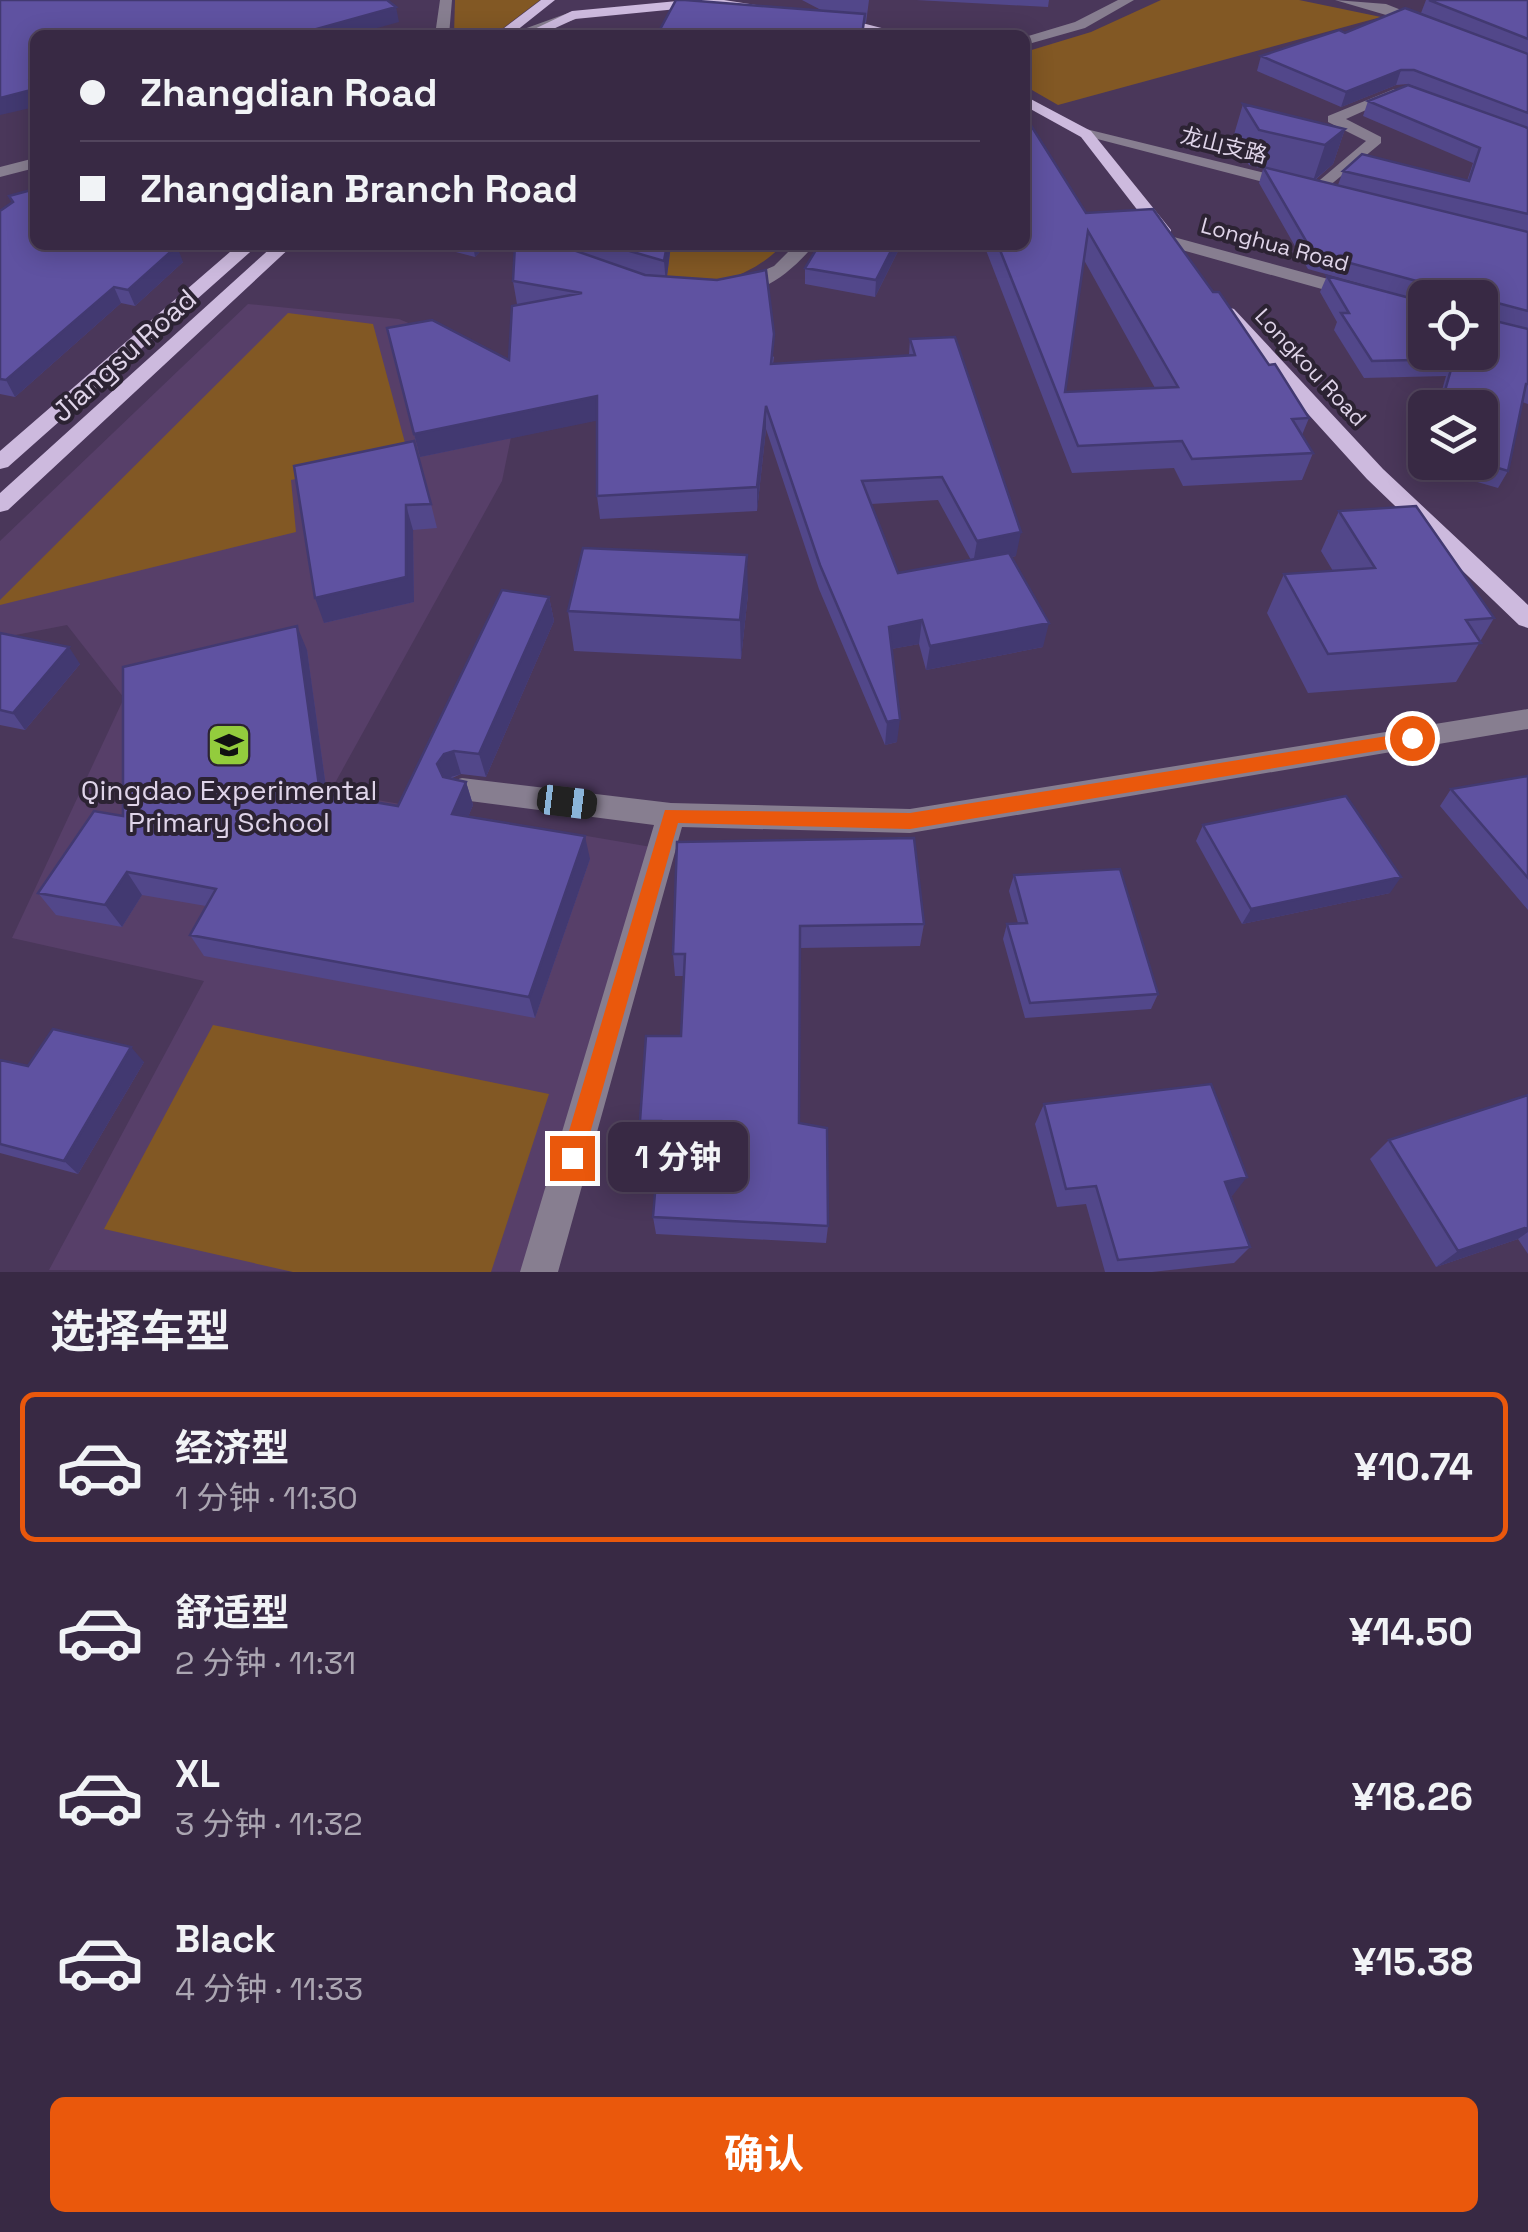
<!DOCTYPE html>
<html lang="zh">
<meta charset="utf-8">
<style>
:root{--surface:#382944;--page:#3f314b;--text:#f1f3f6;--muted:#aba6b2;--line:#52455d;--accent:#ea580c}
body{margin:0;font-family:"Space Grotesk","Noto Sans SC",sans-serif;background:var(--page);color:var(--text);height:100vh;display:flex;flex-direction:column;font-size:38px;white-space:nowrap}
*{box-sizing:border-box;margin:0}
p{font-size:32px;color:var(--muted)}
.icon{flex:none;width:55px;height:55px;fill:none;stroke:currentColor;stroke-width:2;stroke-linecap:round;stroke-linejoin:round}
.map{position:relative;height:1272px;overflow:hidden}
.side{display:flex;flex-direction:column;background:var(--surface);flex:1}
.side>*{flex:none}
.guide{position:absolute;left:30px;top:30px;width:1000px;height:220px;border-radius:15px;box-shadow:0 5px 25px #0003,0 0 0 2px var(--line);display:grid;align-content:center;height:220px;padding:0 50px;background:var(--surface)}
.fabs{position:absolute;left:1408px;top:280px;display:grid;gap:20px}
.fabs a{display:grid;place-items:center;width:90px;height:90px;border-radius:15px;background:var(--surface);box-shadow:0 5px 25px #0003,0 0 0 2px var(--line);font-size:50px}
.end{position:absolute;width:45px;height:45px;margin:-22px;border:12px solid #ea580c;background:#fff;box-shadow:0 0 0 5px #fff}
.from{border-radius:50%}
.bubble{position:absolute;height:70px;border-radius:15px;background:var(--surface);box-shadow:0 5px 25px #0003,0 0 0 2px var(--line);font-size:32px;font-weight:700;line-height:70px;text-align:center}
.car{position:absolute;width:30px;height:60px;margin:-30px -15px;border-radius:12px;box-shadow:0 0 8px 2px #0007;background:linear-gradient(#222 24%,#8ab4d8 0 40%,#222 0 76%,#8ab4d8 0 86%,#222 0)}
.guide b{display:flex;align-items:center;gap:35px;height:95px;font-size:38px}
.guide b+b{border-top:2px solid var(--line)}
.guide i{width:25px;height:25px;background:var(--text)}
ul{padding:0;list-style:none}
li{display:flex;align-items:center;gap:30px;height:150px;margin:0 20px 15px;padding:0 30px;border:5px solid transparent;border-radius:15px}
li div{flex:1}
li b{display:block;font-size:38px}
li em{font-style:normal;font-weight:700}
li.current{border-color:var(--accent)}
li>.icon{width:90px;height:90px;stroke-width:1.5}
h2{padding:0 50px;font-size:45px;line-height:120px}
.primary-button{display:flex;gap:20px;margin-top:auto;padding:20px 50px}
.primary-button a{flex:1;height:115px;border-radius:15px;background:var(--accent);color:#fff;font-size:40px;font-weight:700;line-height:115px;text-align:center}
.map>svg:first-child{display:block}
.built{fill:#573f69}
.green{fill:#825824}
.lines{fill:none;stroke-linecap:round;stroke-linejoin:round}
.minor{fill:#877e90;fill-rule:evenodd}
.major{fill:#cdbade;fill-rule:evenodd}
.wall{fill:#52478a;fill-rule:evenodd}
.shaded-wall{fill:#423971}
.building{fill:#5f52a1;stroke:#423971;stroke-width:2.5;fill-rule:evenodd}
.route{fill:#ea580c}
.labels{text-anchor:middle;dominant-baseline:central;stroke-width:8;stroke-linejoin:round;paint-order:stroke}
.far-street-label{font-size:22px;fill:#dfd4e9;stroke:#2c2333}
.street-label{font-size:28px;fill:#dfd4e9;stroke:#2c2333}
.poi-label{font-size:28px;fill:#dfd4e9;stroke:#2c2333}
</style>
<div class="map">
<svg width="1528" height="1272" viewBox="0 0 1528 1272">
<rect width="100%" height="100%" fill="#4a375a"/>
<path class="built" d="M248,304L399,319L498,361L519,398L502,481L330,792L663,849L545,1272L49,1270L204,981L12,938L124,698L67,625L0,638V541Z"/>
<path class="green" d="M455,0H540L494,35H454Z
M1161,0H1299L1381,17L1058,105L1025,86V52L1091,32Z
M562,245L684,250L685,245H782C762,269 716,289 684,285C644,280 602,261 563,249Z
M288,313L373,324L408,454L291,480L296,532L0,605V600Z
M213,1025L549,1094L491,1272H293L104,1229Z"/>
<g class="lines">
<path class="minor" d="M440,0H452L449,35H435Z
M1118,0H1134L1085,28L1025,45V37L1075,22Z
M1335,0L1386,4L1434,23L1427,27Z
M571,12L576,13V19L527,35H507Z
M1394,89L1406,92L1346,119L1381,137V143L1317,196L1078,134L1086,129L1314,185L1366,141L1328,122V116Z
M35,158V168L0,177V167Z
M1170,236L1361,288L1363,292L1354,298L1164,245V237Z
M795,245H814C796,267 763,297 733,292V284L774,266Z
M1528,709V729L910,833L682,827L558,1272H520L654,825L462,800L452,797L448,789L452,781L462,778L671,803L910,809Z"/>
<path class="major" d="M541,0H555L511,35H495Z
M688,0H724L802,12L795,16L708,6L575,19L540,35H522L572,11Z
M835,16L897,32L899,35H876L830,23V17Z
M1025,96L1091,131L1171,230V238H1159L1081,137L1025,106Z
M238,245H258L8,467L0,469V451Z
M274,245H293L8,510L0,512V493Z
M1227,307L1234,309L1383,469L1528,605V628L1519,625L1367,479L1220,317L1218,313Z"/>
</g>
<path class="wall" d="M802,0H869L866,23L821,10Z
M916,0H1049L1048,7Z
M1426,0H1528V404L1522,402L1508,471L1498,488L1419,465L1425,446V462H1480V408H1437L1446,376L1364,378L1334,330L1337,322L1320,292L1327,276L1425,352L1480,298H1425V302L1308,269L1259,183L1263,169L1249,165L1233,138L1243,104L1345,129L1333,164L1315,180L1338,185L1343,171L1467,181L1473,163L1363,116L1368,101L1437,95L1408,84L1396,85L1341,107L1257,71L1261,56L1345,33L1455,27L1421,13Z
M35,189V245L183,262L135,306L121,303L15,397L0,394V211L12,202L9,196Z
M1086,213L1213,292L1309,418L1302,435L1313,453L1302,480L1183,486L1174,468L1072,473L984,245H1025ZM1084,260L1155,388L1065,392Z
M429,245H486L475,257Z
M564,245H671L667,276L774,357L773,364L909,355L910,339L1016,556L1011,557L1043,647L926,670L919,644L891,649L897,742L885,745L819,589L766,429L757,511L600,519L597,496V420L420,457L414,434L509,360L517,304L513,281L574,250ZM938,500L971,560L898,573L871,504Z
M901,245L875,297L805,284V268Z
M294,466L431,504L437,528L413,530L414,602L324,623Z
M1339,511L1494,618L1456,682L1308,693L1267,613L1284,574L1333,571L1321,551Z
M748,594L741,659L574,651L568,611Z
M549,597L554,621L486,777L461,774L450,779L466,782L473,805L468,817L590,859L535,1018L204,956L190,935L206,906L142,895L122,927L56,915L38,893L307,650L327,794L398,806Z
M0,633L80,664L25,730L0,725Z
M1528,776V910L1440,806L1451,789Z
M1203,825L1390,893L1242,924L1196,841Z
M677,842L924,924L920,946L800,948L799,1123L828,1226L826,1243L656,1234L653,1217L659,1140H644L640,1121L681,1036L684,976H675L673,954Z
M1014,875L1158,994L1151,1009L1025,1018L1003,939L1007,924L1018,923L1009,891Z
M0,1060L28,1066L144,1062L78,1174L0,1153Z
M1528,1095V1254L1518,1239L1436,1267L1370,1159L1389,1140Z
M1044,1104L1233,1195L1230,1196L1250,1247L1234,1263L1152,1272H1105L1086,1204L1057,1207L1035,1124Z"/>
<path class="shaded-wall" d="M396,7L399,22L352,35H295Z
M1401,70L1396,85L1341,107L1346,92Z
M35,79V107L0,115V98L30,80Z
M1345,129L1333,164L1313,181L1325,145Z
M473,245H486L475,257Z
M667,245H671L666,284L664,261Z
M894,245H901L875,297L876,280Z
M177,246L183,262L135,306L128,290Z
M114,287L121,303L15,397L6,380Z
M597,396L600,420L420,457L414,434Z
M766,406V429L757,511V487Z
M406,505L413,530L414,602L324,623L315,598Z
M1021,532L1016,556L973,564L977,541Z
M747,555L748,594L741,659L740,620Z
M549,597L554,621L486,777L479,754Z
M922,620L919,644L886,650L889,627Z
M1049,623L1043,647L926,670L930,646Z
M297,626L307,650L330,816L320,793Z
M69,647L80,664L25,730L13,713Z
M900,719L897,742L885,745L887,722Z
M454,751L461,774L451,777L445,787L437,764L444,754Z
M466,782L473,805L460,837L452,814Z
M585,836L590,859L535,1018L529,997Z
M127,872L142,895L122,927L105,905Z
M1401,877L1390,893L1242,924L1251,909Z
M131,1047L144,1062L78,1174L64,1161Z
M1247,1177L1233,1195L1211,1200L1225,1182Z
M1528,1227V1232L1518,1239L1436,1267L1458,1251Z"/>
<path class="building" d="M0,0H387L396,7L295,35H35V79L30,80L35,86V89L0,98Z
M676,0H685L865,14L862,35H657Z
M1429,0H1528V39Z
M1405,8L1528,54V113L1414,70H1401L1346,92L1261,56L1339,30L1345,33Z
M1408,85L1528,128V214L1343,171L1362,154L1469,181L1480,148L1368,101Z
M1243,104L1345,129L1325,145L1259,130Z
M1025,116L1086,213L1153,209L1213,292H1219L1269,365L1275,364L1309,418L1292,419L1313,453L1192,459L1182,441L1078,446L998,245H1025ZM1088,231L1178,387L1065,392Z
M1263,167L1528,232V311L1486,300L1487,319L1528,329V384H1526L1508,471L1478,462H1480V408H1440L1454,359L1372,361L1341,313H1349L1327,276L1425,302V352H1480V298H1436L1435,286L1313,253Z
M35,189V245H168L177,246L128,290L114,287L6,380L0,379V211L13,202L9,196Z
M515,245H559L645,275L717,280L766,270L774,334L771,364L915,355L910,339L955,337L1021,532L977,541L942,477L862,481L898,573L1009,553L1049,623L930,646L922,620L889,627L900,719L887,722L820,565L766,406L757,487L597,496V396L414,434L387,328L432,320L509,360L512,306L582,293L513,281Z
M609,245H667L664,261Z
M819,245H894L876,280L805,268Z
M414,441L431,504L406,505V577L315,598L294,466Z
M1416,506L1494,618L1466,620L1481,643L1328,654L1284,574L1375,568L1339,511Z
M583,548L747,555L740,620L568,611Z
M502,590L549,597L479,754L454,751L444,754L437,764L443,777L466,782L452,814L585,836L529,997L190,935L216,889L127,872L105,905L38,893L94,811L123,816V667L297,626L320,793L398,806Z
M0,633L69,647L13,713L0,710Z
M1528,776V878L1451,789Z
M1346,796L1401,877L1251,909L1203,825Z
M914,838L924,924L800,926L799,1123L827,1128L828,1226L653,1217L661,1121H640L646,1036H681L685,954H673L677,842Z
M1120,869L1158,994L1030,1003L1007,924L1027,923L1014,875Z
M53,1029L131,1047L64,1161L0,1144V1060L28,1066Z
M1211,1084L1247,1177L1225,1182L1250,1247L1118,1260L1096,1186L1066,1189L1044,1104Z
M1528,1095V1227L1458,1251L1389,1140Z"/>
<path class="route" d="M1412,732L1421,738L1412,745L910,829L678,823L583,1158L580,1166H564L561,1158L665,810L910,813Z"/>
<defs>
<g id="school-square" transform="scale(2.25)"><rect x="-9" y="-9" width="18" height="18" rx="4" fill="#93cc3d" stroke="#2c2333"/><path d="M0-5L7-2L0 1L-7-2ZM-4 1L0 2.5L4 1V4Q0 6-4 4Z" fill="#111"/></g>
</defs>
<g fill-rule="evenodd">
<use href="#school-square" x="229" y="745"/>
</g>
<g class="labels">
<g class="far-street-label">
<text transform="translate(1224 145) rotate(14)">龙山支路</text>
<text transform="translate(1275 244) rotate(15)">Longhua Road</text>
<text transform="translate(1311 367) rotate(47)">Longkou Road</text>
</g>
<g class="street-label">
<text transform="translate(124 355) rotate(-42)">Jiangsu Road</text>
</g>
<g class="poi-label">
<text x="229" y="790">Qingdao Experimental<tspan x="229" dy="32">Primary School</tspan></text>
</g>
</g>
</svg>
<div class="fabs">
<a><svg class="icon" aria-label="locate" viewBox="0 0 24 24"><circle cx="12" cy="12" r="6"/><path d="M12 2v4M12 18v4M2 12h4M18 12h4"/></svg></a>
<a><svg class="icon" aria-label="layers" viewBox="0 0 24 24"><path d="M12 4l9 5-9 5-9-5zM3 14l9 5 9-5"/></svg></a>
</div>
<i class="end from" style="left:1412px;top:738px"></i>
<i class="end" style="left:572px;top:1158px"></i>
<div class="bubble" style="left:608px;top:1122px;width:140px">1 分钟</div>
<i class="car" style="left:567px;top:802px;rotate:97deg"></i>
<div class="guide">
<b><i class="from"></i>Zhangdian Road</b>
<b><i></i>Zhangdian Branch Road</b>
</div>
</div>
<section class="side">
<h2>选择车型</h2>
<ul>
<li class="current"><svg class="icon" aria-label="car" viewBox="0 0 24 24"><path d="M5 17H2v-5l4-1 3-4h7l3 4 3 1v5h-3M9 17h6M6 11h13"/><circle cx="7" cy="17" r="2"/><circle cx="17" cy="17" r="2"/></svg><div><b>经济型</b><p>1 分钟 · 11:30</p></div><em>¥10.74</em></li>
<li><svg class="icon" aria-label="car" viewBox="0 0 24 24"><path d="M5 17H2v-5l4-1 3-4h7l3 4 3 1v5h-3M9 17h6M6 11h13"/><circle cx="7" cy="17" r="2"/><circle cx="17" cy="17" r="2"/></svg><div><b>舒适型</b><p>2 分钟 · 11:31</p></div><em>¥14.50</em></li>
<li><svg class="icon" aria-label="car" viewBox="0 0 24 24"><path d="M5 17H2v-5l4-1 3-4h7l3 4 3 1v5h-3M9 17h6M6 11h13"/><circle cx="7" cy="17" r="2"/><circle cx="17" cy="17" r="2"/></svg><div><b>XL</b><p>3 分钟 · 11:32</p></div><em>¥18.26</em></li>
<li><svg class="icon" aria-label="car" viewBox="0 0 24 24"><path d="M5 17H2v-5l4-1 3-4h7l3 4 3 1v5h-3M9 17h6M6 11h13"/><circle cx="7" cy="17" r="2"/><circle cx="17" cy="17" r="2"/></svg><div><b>Black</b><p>4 分钟 · 11:33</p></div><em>¥15.38</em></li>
</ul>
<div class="primary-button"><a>确认</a></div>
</section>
